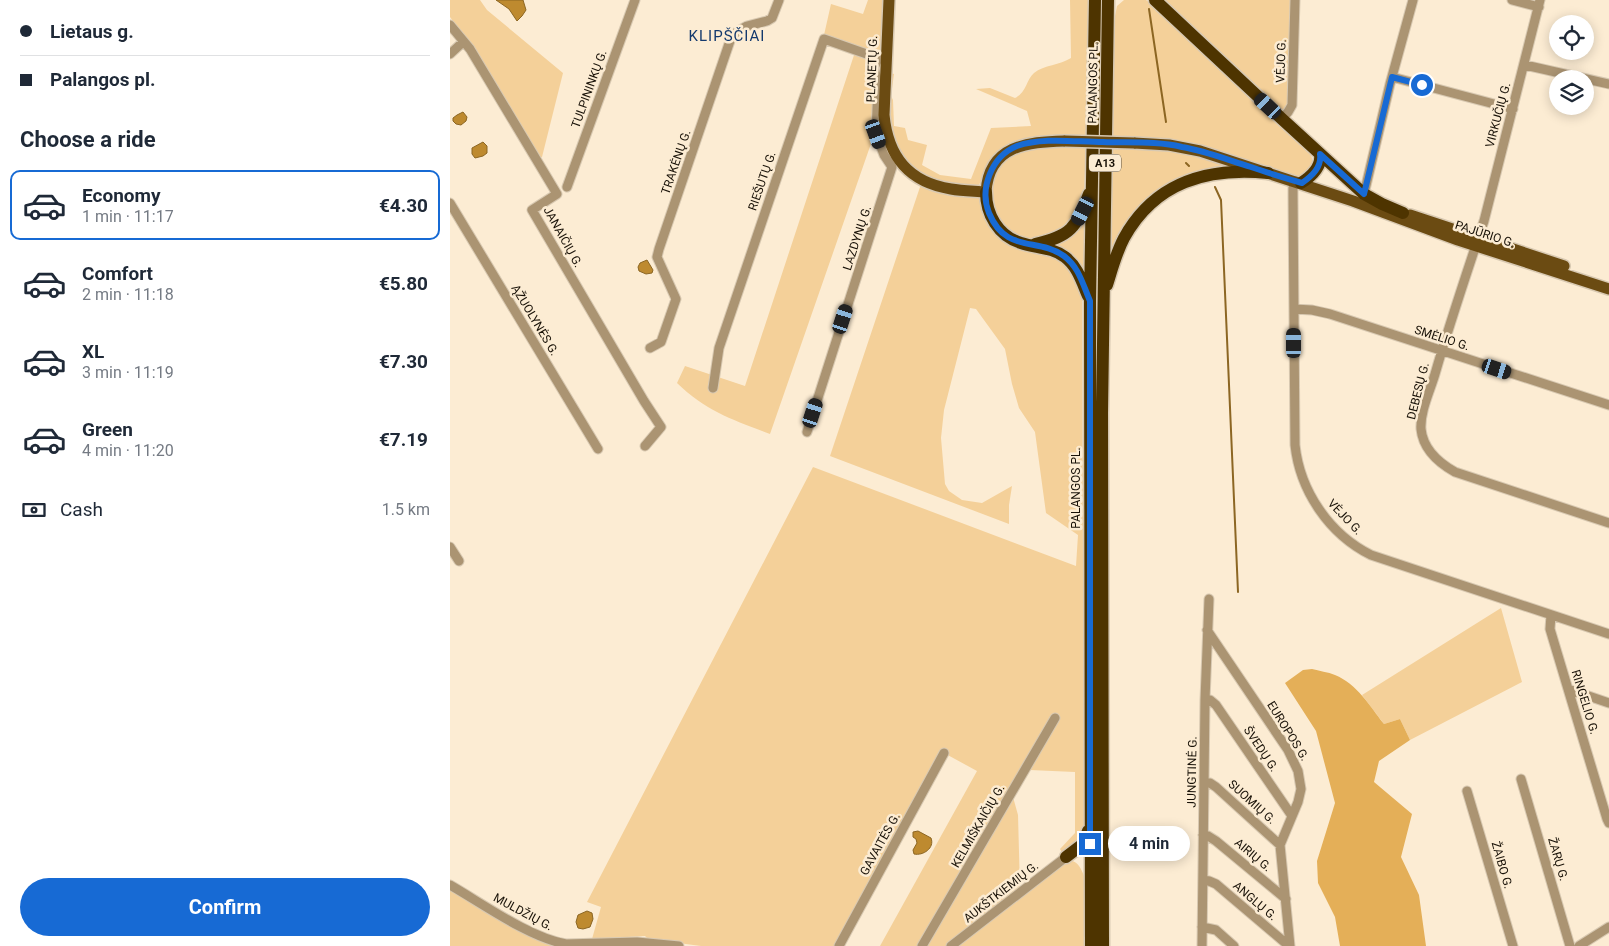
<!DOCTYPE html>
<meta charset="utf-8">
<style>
:root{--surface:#fff;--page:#f6f6f7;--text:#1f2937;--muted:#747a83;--line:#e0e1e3;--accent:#176ad4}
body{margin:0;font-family:Roboto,sans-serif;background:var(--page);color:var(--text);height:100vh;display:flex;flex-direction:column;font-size:19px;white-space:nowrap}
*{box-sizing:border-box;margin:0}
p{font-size:16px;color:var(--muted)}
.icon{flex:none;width:28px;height:28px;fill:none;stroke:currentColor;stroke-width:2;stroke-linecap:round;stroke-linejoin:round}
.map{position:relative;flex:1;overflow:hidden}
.drawer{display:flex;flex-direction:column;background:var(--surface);width:450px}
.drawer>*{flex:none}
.hud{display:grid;align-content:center;height:110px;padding:0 20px;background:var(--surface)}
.buttons{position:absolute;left:1099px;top:15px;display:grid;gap:10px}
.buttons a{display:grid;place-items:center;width:45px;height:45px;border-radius:50%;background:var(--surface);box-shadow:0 2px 12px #0003;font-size:25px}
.end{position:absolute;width:22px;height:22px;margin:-11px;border:6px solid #176ad4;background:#fff;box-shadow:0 0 0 2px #fff}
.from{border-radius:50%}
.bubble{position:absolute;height:35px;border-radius:18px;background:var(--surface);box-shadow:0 2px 12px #0003;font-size:16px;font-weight:700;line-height:35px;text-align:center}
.car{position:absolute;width:15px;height:30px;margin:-15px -8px;border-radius:6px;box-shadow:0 0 4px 1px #0007;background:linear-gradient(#222 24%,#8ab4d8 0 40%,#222 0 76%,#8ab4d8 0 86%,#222 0)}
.hud b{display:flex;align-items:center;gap:18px;height:48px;font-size:19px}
.hud b+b{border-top:1px solid var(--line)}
.hud i{width:12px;height:12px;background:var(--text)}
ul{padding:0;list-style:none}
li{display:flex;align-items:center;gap:15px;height:70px;margin:0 10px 8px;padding:0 10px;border:2px solid transparent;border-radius:10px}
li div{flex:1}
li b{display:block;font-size:19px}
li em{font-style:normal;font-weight:700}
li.current{border-color:var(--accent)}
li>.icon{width:45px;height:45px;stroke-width:1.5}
h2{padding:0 20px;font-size:22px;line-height:60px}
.pay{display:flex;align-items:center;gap:12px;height:55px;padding:0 20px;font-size:19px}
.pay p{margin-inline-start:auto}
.primary-button{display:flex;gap:10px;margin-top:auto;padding:10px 20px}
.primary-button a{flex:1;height:58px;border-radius:30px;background:var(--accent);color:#fff;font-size:20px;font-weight:700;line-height:58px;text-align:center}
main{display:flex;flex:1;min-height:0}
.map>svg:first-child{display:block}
.green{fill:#f4d099}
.forest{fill:#e4af58}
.water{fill:#be8a2f;stroke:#8c6623}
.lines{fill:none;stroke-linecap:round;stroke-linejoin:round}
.stream{stroke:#8c6623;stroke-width:2}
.minor-casing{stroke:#d8c9b2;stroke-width:11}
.major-casing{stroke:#d8c9b2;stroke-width:14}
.highway-casing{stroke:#d8c9b2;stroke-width:15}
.minor{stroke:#ab9472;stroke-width:9}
.major{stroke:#6b4b12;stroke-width:11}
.highway{stroke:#4e3400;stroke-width:12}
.major-bridge-casing{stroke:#d8c9b2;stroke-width:14;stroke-linecap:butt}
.major-bridge{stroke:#6b4b12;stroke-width:11}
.route{stroke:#176ad4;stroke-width:6}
.labels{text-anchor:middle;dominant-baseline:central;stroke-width:5;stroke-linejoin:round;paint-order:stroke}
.shield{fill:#fcecd3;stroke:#5c5344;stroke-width:1}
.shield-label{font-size:11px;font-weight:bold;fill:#181107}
.street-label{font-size:12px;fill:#181107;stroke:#fcecd3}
.quarter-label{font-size:15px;letter-spacing:1px;fill:#13396d;stroke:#fcecd3}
</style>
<main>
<section class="drawer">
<div class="hud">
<b><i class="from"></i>Lietaus g.</b>
<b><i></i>Palangos pl.</b>
</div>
<h2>Choose a ride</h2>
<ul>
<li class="current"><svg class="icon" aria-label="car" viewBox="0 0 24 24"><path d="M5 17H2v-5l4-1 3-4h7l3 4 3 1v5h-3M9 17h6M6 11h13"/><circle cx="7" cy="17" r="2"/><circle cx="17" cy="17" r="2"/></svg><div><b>Economy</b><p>1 min · 11:17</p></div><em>€4.30</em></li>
<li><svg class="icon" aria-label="car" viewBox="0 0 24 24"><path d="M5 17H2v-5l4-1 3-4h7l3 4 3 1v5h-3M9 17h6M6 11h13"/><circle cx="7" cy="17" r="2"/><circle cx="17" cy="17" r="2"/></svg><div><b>Comfort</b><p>2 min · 11:18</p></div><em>€5.80</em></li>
<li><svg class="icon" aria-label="car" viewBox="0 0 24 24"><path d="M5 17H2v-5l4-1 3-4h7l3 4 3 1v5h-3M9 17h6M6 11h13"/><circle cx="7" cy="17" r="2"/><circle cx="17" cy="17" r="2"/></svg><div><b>XL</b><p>3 min · 11:19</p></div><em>€7.30</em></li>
<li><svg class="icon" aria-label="car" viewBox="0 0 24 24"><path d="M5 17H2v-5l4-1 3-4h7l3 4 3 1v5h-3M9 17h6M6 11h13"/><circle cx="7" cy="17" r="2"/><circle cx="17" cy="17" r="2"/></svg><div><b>Green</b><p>4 min · 11:20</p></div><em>€7.19</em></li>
</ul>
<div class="pay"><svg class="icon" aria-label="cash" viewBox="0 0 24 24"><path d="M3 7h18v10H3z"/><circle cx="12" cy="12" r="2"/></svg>Cash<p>1.5 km</p></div>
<div class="primary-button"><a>Confirm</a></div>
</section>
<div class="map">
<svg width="1159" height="946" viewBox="0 0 1159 946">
<rect width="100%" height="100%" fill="#fcecd3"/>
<path class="green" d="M0,0H30L37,10L113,73L92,157L89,158L14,36L0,17Z
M418,0H437L435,50L423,77L424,135L320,434C283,420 256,411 227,383L235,366L295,386L407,46L374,35L381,4L413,14Z
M620,0H638L636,136L592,137L535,172L529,185L524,187C512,186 496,186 485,182C434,162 438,118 440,73L444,74L441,96L443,100L444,126L455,128L458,140L477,145L472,165L490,175L521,179L541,128L581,126L577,111L526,89L540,88L565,98C577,92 576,80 584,73C594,65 610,65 621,58Z
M674,0H696L707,8L858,149C863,156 863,162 861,169L846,178L730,142L697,138L661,137L665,16L667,6Z
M714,0H843L839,101L835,109H830Z
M595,146L636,147L634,193L618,228L591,240L572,239L560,233L548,221L539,193L549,164L557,156L577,147Z
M662,147H704L741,153L791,168L709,192L659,265Z
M471,184L530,197L539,222L613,259L632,290L634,832L633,839L613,854L610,849L625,833V772L580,770L563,797L568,815L570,889L496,946H430L527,771L494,753L386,946H251L198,939L195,936L142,939L151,907L137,902L363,467L626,566L628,535L596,513L585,432L569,408L562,384L555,349L526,309L520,308L494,410L491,438L495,484L499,491L512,500L532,503L562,486L559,505V524L380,456Z
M636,210V280L596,246Z
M1051,608L1072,682L960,740L950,719L934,724L912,695Z
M620,860C628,862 631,868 634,876V946H507L611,864Z
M0,889L112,946H0Z"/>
<path class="forest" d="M862,669C869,671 878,672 885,675C907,684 919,705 934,724L950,719L960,740L929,761L924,782L962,814L951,857L969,895L976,946H890L885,917L868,883L867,861L885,803L866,731L835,683L853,670Z"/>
<path class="water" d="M46,0H73L76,10L72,16L67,21L59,9Z
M13,112L17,117L16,121L11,125L6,124L3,121V118L7,115Z
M33,142L37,146V153L33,156L25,158L22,154V148Z
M197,260L203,270L202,273L196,274L189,271L188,267L190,263Z
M468,831L481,838C485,848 473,856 464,854L463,850L467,843L466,839L463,837V832Z
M137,911L142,913L143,919L140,927L133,929L128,928L126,922L128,915Z"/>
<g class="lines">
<path class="stream" d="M699,9L716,122
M736,163L739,166
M765,187L771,200L788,592"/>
<g class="minor-casing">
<path id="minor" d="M1062,0L1089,7
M1090,0L1034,221C1017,272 1000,322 985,374C980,391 970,411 971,429C973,449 989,463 1005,472L1159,523
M0,25L20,49L107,194L82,210L194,401L211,427L195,446
M0,54L13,42
M1075,65L1159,84
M942,77L1063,109
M832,119L838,112L842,105L845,0
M846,181L843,188V196L845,445C850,491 879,534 921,555L1159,634
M117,187L185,0
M914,194L940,84L963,0
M0,203L148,449
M844,309L862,310L880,314L1159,405
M200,348L211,342L226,299L207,257L209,249L281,38L288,31L297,26L317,21L322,18L329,0
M263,388L269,348L374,39L428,58
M357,432L442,167L434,155L426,134L428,83L424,68L428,58L434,59
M0,547L9,561
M1101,615L1100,629L1157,819L1159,823
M757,630L838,750L848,771L851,789L848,802L830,845L840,946
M1118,689L1159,703
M755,700H760L766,705L842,816
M1071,779L1120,946
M754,783H760L766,787L830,845
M1017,791L1063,946
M753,835L758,836L766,841L836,899
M753,880L759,881L766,884L839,946
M0,885C33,904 80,938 116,944L187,942L229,946
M752,927L766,930L784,946
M389,946L494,753
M472,946L605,718
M501,946L616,857
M752,946L755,700L759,599
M1129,946L1159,927"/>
</g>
<g class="major-casing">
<path id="major" d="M439,0L434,115C438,156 458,182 501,189C512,191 524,191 536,192C539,145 577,142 615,141
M684,143L719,145L750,151L903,201L1008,240L1159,289
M960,215L1114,266"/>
</g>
<g class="highway-casing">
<path id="highway" d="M705,0L832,119L914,194L932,204L953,213
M851,183C862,176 872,167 870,154
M536,192C536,214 548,236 571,243C586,248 602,247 615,257C628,267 632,282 638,296
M585,244C621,236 626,228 639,194
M657,285C662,269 666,253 674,238C705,182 757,167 818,173
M616,857L633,844L638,831
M641,946L640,301L645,0
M653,946L652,413L658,0"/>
</g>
<use href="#minor" class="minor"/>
<use href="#major" class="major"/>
<use href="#highway" class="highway"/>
<g class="major-bridge-casing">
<path id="major-bridge" d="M615,141L684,143"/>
</g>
<use href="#major-bridge" class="major-bridge"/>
</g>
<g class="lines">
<path class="route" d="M640,844V301C633,285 629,267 614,256C587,237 556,254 539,213C529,188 542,156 567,146C593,137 626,142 653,142C679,143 707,141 732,147C756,151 778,160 801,167C818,173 835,178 852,183C862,176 872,167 870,154L914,194L942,77L972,85"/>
</g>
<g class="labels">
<rect class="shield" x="639" y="154.5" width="32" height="17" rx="4"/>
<g class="shield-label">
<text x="655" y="163">A13</text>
</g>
<g class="street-label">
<text transform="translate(831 61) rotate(-88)">VĖJO G.</text>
<text transform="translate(422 69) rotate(-88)">PLANETŲ G.</text>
<text transform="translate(643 83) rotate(-89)">PALANGOS PL.</text>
<text transform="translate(139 89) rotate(-70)">TULPININKŲ G.</text>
<text transform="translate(1048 115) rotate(-75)">VIRKUČIŲ G.</text>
<text transform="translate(226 162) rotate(-71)">TRAKĖNŲ G.</text>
<text transform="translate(312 181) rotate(-71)">RIEŠUTŲ G.</text>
<text transform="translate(1035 234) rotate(18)">PAJŪRIO G.</text>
<text transform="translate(113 237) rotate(61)">JANAIČIŲ G.</text>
<text transform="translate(407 238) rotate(-72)">LAZDYNŲ G.</text>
<text transform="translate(85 320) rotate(59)">ĄŽUOLYNĖS G.</text>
<text transform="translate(992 338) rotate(18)">SMĖLIO G.</text>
<text transform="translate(968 391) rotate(-76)">DEBESŲ G.</text>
<text transform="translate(626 488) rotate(-90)">PALANGOS PL.</text>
<text transform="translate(895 517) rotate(46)">VĖJO G.</text>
<text transform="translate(1135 702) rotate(73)">RINGELIO G.</text>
<text transform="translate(838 731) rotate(58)">EUROPOS G.</text>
<text transform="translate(811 749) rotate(56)">ŠVEDŲ G.</text>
<text transform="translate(742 772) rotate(-89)">JUNGTINĖ G.</text>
<text transform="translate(802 802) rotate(42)">SUOMIŲ G.</text>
<text transform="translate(528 826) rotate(-60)">KELMIŠKAIČIŲ G.</text>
<text transform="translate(430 844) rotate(-61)">GAVAITĖS G.</text>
<text transform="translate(803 855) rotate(40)">AIRIŲ G.</text>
<text transform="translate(1108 859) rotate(74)">ŽARŲ G.</text>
<text transform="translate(1052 865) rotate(74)">ŽAIBO G.</text>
<text transform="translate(551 892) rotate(-38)">AUKŠTKIEMIŲ G.</text>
<text transform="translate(805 901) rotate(40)">ANGLŲ G.</text>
<text transform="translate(73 912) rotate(28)">MULDŽIŲ G.</text>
</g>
<g class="quarter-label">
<text x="277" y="36">KLIPŠČIAI</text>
</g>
</g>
</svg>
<div class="buttons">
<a><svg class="icon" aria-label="locate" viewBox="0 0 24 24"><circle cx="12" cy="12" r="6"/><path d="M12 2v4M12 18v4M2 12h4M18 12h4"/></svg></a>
<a><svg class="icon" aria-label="layers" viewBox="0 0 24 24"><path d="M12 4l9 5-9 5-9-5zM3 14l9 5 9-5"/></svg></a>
</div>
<i class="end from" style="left:972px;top:85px"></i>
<i class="end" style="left:640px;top:844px"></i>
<div class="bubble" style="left:658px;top:826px;width:82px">4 min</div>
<i class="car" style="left:818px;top:106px;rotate:313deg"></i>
<i class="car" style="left:426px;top:134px;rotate:160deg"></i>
<i class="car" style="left:633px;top:211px;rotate:207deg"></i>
<i class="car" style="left:393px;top:319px;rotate:18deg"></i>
<i class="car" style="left:844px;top:343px;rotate:0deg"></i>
<i class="car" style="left:1047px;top:369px;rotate:108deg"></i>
<i class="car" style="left:363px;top:413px;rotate:18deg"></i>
</div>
</main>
